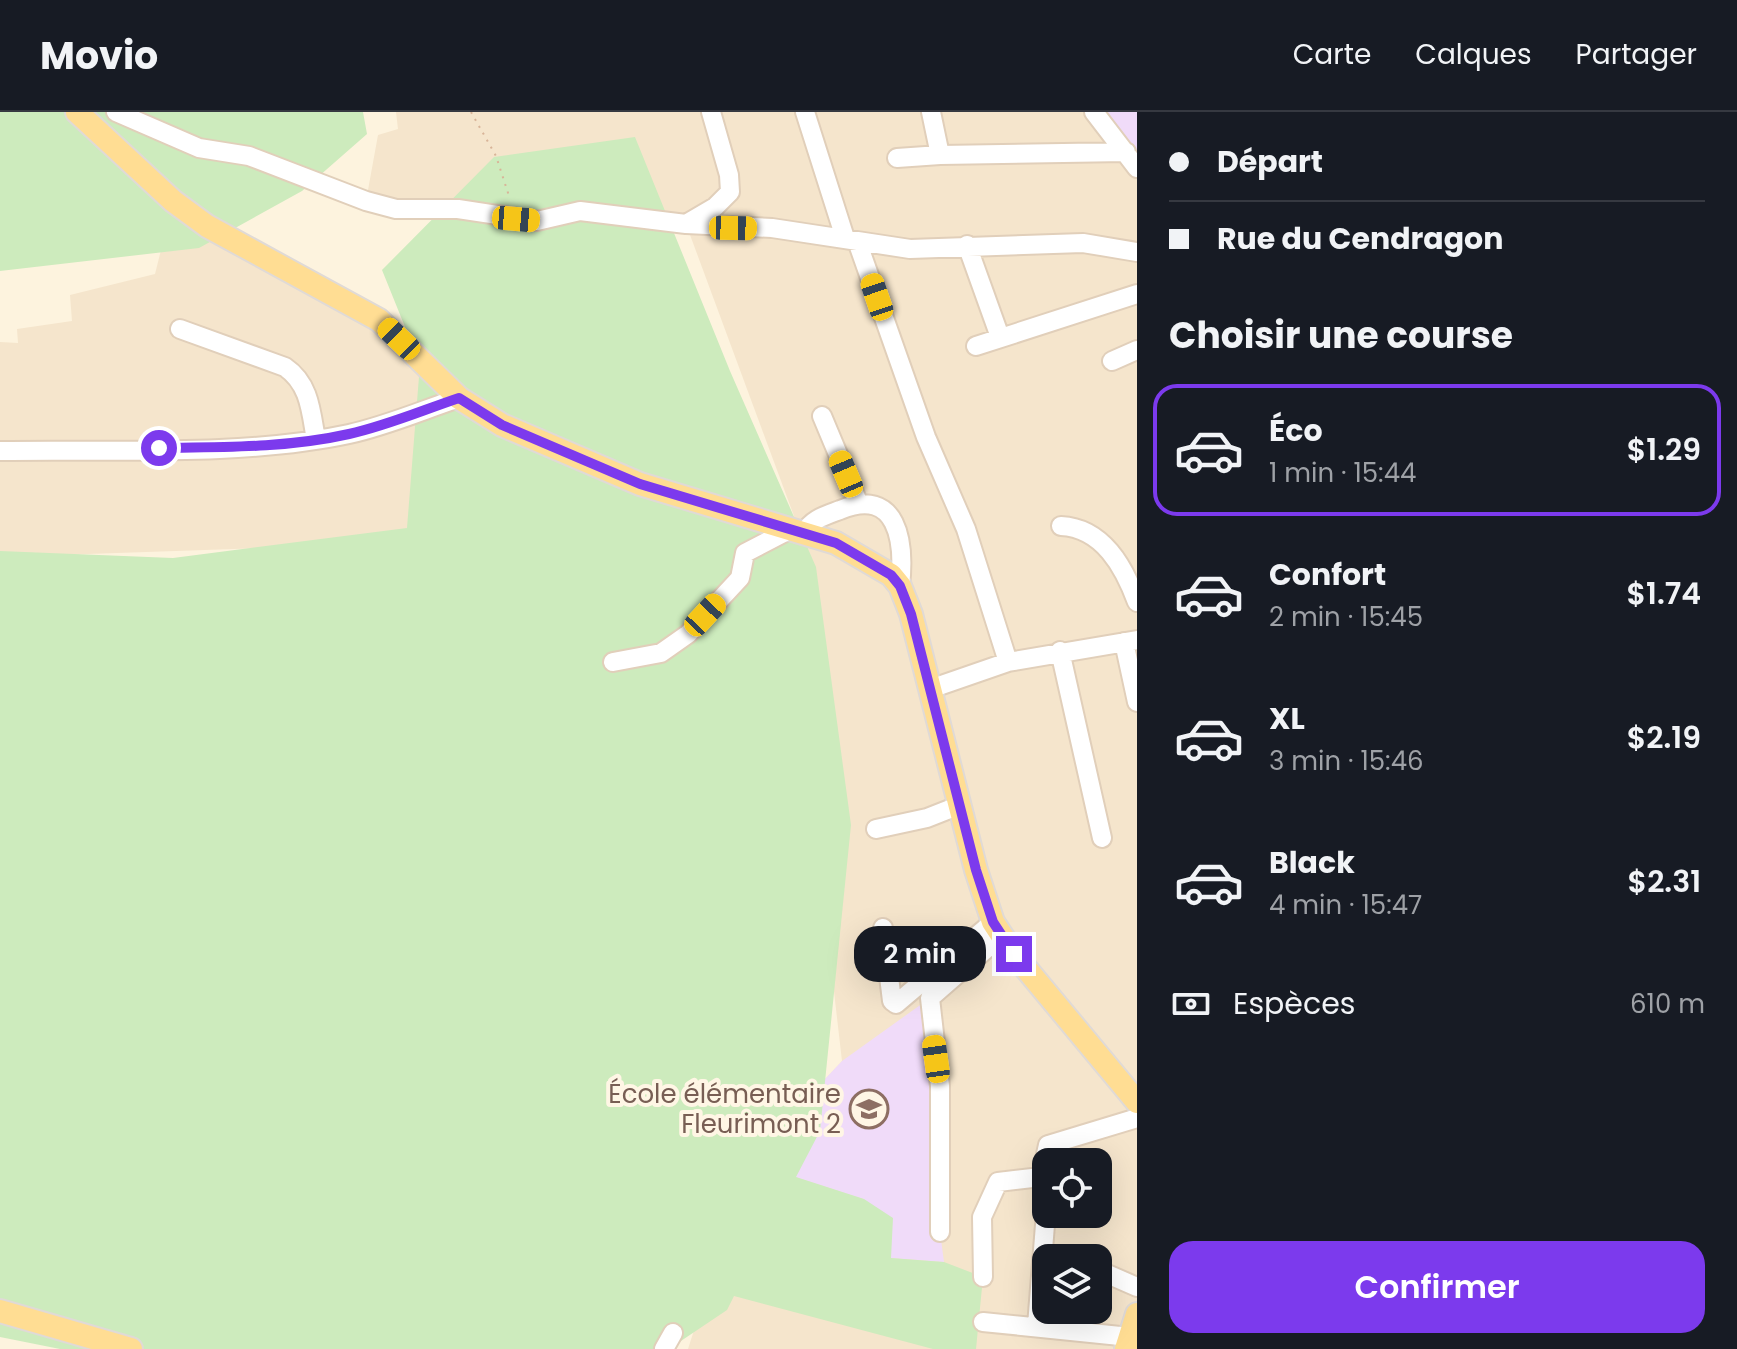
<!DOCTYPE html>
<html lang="fr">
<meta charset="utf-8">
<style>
:root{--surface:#171b24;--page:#20242c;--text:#f1f3f6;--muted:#9ea1a6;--line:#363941;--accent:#7c3aed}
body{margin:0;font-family:Poppins,sans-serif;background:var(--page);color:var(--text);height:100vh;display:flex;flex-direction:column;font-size:30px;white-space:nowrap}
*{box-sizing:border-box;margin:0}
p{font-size:26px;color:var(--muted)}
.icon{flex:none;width:44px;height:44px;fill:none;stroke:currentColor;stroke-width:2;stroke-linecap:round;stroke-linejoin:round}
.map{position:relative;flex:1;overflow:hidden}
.details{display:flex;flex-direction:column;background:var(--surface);width:600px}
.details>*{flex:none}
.hud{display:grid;align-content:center;height:176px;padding:0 32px;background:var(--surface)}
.controls{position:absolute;left:1032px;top:1036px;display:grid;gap:16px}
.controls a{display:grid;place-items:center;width:80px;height:80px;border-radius:16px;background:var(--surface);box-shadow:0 8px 32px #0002;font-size:40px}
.end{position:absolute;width:36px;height:36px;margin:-18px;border:10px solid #7c3aed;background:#fff;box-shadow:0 0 0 4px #fff}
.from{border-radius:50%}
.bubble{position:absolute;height:56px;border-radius:24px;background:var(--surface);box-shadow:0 8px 32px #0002;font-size:26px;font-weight:600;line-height:56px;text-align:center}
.car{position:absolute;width:24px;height:48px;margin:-24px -12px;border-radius:10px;box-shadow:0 0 6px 2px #0007;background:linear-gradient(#f5c518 24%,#345 0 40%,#f5c518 0 76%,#345 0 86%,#f5c518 0)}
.hud b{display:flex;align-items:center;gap:28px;height:76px;font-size:30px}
.hud b+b{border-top:2px solid var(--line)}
.hud i{width:20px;height:20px;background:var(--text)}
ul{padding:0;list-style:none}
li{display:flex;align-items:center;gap:24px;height:132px;margin:0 16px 12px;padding:0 16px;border:4px solid transparent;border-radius:24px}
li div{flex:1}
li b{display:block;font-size:30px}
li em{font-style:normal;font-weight:600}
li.selected{border-color:var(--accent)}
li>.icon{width:72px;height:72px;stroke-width:1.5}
h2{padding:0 32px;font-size:36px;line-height:96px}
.pay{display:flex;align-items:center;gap:20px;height:88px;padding:0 32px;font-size:30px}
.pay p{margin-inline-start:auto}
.button{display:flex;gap:16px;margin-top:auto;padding:16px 32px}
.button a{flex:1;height:92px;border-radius:24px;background:var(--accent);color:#fff;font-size:32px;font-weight:600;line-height:92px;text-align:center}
header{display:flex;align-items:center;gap:48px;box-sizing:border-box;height:112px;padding:0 40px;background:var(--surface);border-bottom:2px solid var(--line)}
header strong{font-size:38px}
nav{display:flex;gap:44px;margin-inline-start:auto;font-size:28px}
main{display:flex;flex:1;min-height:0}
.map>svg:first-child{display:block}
.residential{fill:#f5e5cc;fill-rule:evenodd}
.education{fill:#f0dbf9}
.green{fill:#cdebbd}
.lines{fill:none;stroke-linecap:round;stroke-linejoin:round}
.minor-casing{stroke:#e1cfba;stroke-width:22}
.major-casing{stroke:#e0dad6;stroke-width:26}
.path{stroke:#d8b498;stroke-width:2;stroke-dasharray:2 6;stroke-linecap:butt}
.minor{stroke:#fff;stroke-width:18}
.major{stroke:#ffdd93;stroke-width:22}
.route{stroke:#7c3aed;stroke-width:10}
.labels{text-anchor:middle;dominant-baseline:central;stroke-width:8;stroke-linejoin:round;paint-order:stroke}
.education-label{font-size:26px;fill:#785e54;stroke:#fff6e5;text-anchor:end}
</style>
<header>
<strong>Movio</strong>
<nav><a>Carte</a><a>Calques</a><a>Partager</a></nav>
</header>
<main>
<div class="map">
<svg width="1137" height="1237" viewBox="0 0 1137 1237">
<rect width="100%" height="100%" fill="#fdf3de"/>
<path class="residential" d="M396,0H1094L1137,56V1237H688L704,1187L726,1073L842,949L781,420L794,404L686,112L366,89L378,23L398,17ZM1046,1050H1098V1102H1046ZM1046,1146H1098V1198H1046Z
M172,94L376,211L456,290L447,448L322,434L0,445V230L18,231L17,217L72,209L70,183L155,162Z"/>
<path class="education" d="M1094,0H1137V56Z
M930,886L940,1120L944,1150L890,1146L863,1087L792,1064L774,1021L842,949Z"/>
<path class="green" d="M0,0H363L367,22L302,79L199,136L0,159Z
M635,25L730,259L816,455L851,713L820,1019L796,1065L864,1087L893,1106L891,1146L944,1150L983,1165L976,1237H933L734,1184L727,1198L669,1237H60L0,1225V439L173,446L407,416L420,252L382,158L494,45Z"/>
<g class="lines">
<g class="minor-casing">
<path id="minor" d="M116,0L199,36L249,44L366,89L396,97H458L537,109L580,99L686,112L772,116L910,137L1083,131L1137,140
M805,0L845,126
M931,0L940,43L1126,40
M1094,0L1137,56
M897,46L940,43
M686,112L715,95L730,80L729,63L711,0
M857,129L926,325L966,417L1008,550
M967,133L1000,225
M180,217L285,255C310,272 311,300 316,328
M976,234L1137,182
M1112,249L1137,238
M822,304L858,390
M0,339C109,337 243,345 349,322C386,314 423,298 459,286
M1061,414C1103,416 1124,455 1137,490
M804,421C812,407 824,404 840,398C898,374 905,430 900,474
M1124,530L1137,590
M1060,539L1102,726
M613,550L661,541L688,522L740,466L745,441L791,417
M930,577L1008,550L1137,528
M876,717L927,706L960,693
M883,816L892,889L896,892L993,810
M937,835L942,855
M940,1120V974L930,886L1001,824
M1098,1158L1137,1175
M983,1165L982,1105L998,1070L1041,1065L1048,1033L1137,1006
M983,1210L1130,1225
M1037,1214L1046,1100
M664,1237L673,1221"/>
</g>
<g class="major-casing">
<path id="major" d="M77,0L173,89L207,114L379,208L459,286L502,313L640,372L836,431L891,463L900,474L911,502L976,758L993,810L1014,842L1137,990
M0,1199L131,1237
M1126,1237L1137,1202"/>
</g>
<path class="path" d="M471,0L496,44L510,87"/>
<use href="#minor" class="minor"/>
<use href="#major" class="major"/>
</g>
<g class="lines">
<path class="route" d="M159,336C223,335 287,336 349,322C386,314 423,298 459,286L502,313L640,372L836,431L891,463L900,474L911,502L976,758L993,810L1014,842"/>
</g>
<defs>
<g id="school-ring" transform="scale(2)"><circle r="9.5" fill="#fff6e5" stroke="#8d6e63" stroke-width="1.5"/><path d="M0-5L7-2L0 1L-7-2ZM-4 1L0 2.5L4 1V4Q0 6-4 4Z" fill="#8d6e63"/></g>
</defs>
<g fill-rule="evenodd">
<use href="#school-ring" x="869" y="997"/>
</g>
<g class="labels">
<g class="education-label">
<text x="841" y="982">École élémentaire<tspan x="841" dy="30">Fleurimont 2</tspan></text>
</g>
</g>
</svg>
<div class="controls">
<a><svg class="icon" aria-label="locate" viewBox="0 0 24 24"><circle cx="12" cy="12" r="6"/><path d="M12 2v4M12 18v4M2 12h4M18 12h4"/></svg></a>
<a><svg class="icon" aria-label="layers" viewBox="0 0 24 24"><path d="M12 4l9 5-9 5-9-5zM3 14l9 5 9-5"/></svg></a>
</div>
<i class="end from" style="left:159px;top:336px"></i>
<i class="end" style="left:1014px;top:842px"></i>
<div class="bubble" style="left:854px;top:814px;width:132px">2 min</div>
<i class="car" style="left:516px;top:107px;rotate:95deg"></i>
<i class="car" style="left:733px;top:116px;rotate:91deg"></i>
<i class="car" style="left:877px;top:185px;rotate:341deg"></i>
<i class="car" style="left:399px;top:227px;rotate:314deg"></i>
<i class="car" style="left:846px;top:362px;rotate:337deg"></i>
<i class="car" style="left:705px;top:503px;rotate:43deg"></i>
<i class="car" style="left:936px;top:947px;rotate:352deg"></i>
</div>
<section class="details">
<div class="hud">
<b><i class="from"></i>Départ</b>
<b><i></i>Rue du Cendragon</b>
</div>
<h2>Choisir une course</h2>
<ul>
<li class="selected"><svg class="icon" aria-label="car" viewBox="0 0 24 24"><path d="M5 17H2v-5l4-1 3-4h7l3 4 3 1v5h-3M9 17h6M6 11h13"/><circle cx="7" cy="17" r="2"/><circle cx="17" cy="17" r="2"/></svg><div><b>Éco</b><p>1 min · 15:44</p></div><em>$1.29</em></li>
<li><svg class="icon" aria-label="car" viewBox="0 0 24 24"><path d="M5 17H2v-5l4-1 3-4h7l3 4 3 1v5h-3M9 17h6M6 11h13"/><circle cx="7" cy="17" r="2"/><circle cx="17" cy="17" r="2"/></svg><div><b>Confort</b><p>2 min · 15:45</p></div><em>$1.74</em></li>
<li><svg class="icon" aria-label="car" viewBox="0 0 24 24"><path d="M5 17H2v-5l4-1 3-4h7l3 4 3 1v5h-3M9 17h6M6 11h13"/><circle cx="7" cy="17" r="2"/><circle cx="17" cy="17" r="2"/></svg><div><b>XL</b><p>3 min · 15:46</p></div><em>$2.19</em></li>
<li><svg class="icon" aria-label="car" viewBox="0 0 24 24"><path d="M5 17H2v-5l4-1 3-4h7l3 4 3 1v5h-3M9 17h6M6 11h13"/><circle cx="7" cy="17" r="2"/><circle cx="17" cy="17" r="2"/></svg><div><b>Black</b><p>4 min · 15:47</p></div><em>$2.31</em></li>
</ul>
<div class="pay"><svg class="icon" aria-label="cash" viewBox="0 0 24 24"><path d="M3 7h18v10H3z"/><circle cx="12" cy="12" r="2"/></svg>Espèces<p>610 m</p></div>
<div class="button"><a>Confirmer</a></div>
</section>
</main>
